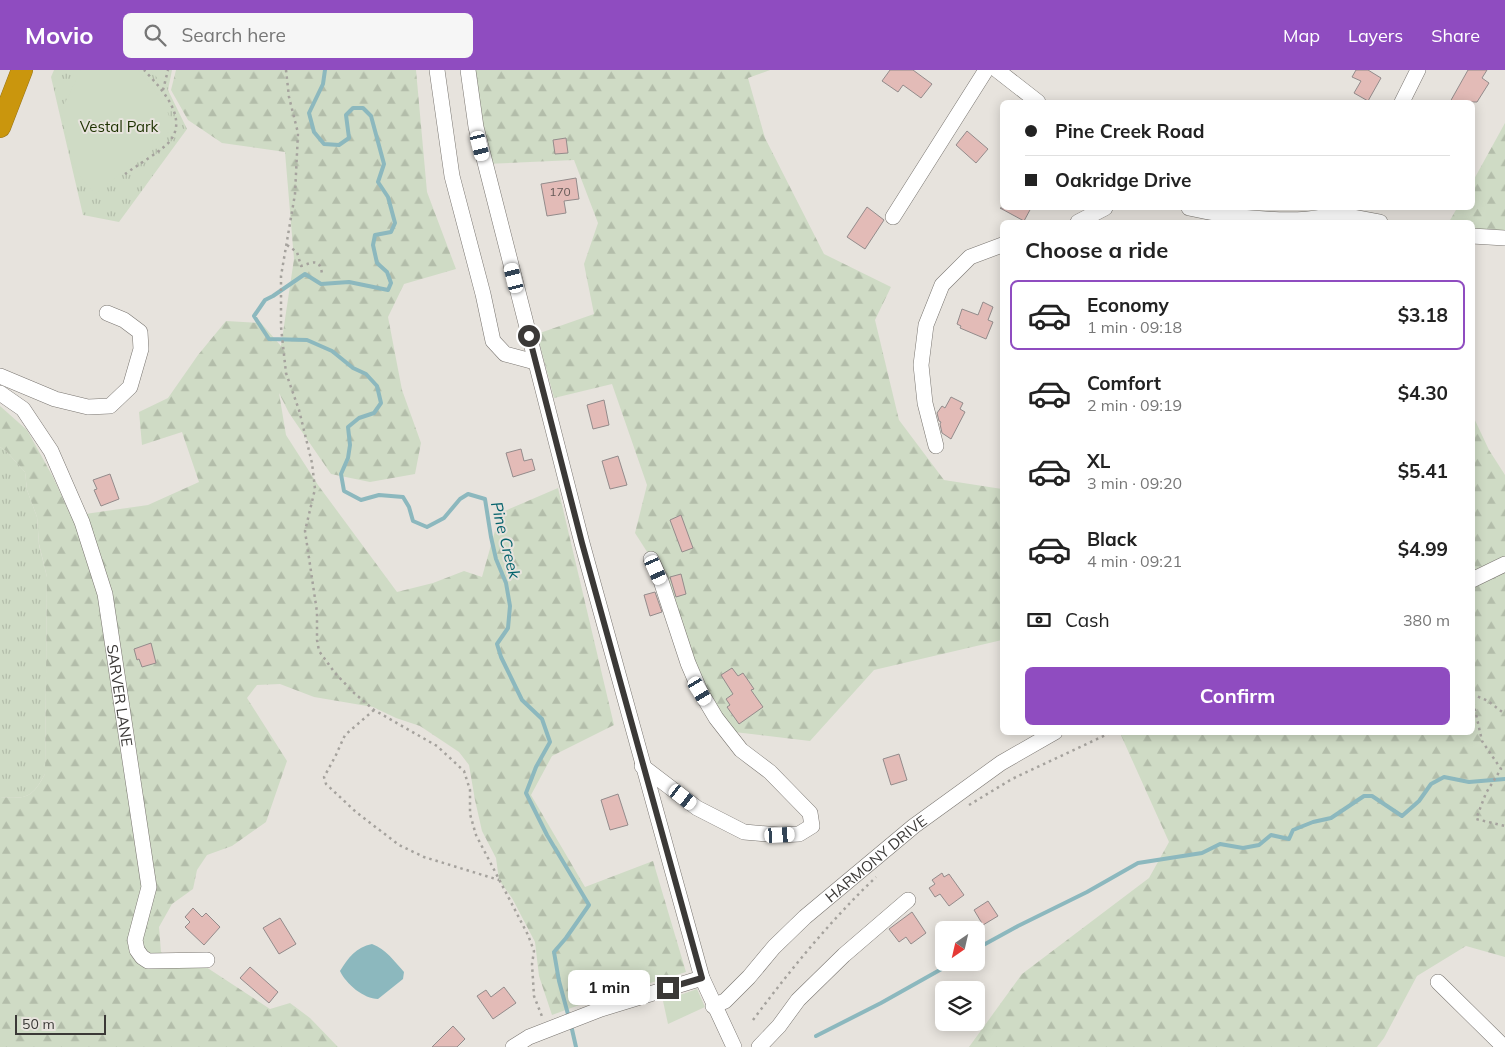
<!DOCTYPE html>
<meta charset="utf-8">
<style>
:root{--surface:#fff;--page:#f6f6f6;--text:#222;--muted:#767676;--line:#e0e0e0;--accent:#8f4cc0}
body{margin:0;font-family:Mulish,sans-serif;background:var(--page);color:var(--text);height:100vh;display:flex;flex-direction:column;font-size:19px;white-space:nowrap}
*{box-sizing:border-box;margin:0}
p{font-size:16px;color:var(--muted)}
.icon{flex:none;width:28px;height:28px;fill:none;stroke:currentColor;stroke-width:2;stroke-linecap:round;stroke-linejoin:round}
.map{position:relative;flex:1;overflow:hidden}
.side{position:absolute;left:1000px;top:150px;width:475px;height:515px;display:flex;flex-direction:column;background:var(--surface);border-radius:8px;box-shadow:0 2px 12px #0003}
.side>*{flex:none}
.top-card{position:absolute;left:1000px;top:30px;width:475px;height:110px;border-radius:8px;box-shadow:0 2px 12px #0003;display:grid;align-content:center;height:110px;padding:0 25px;background:var(--surface)}
.needle{width:32px;rotate:214deg}
.fabs{position:absolute;left:935px;top:851px;display:grid;gap:10px}
.fabs a{display:grid;place-items:center;width:50px;height:50px;border-radius:8px;background:var(--surface);box-shadow:0 2px 12px #0003;font-size:25px}
.scale{position:absolute;left:15px;bottom:12px;width:91px;box-sizing:border-box;padding-left:5px;border:2px solid #3b3937;border-top:0;font-size:14px;line-height:18px;white-space:nowrap;color:#3b3937;-webkit-text-stroke:4px #e7e3dd;paint-order:stroke}
.end{position:absolute;width:22px;height:22px;margin:-11px;border:6px solid #3b3937;background:#fff;box-shadow:0 0 0 2px #fff}
.from{border-radius:50%}
.bubble{position:absolute;height:35px;border-radius:8px;background:var(--surface);box-shadow:0 2px 12px #0003;font-size:16px;font-weight:700;line-height:35px;text-align:center}
.car{position:absolute;width:15px;height:30px;margin:-15px -8px;border-radius:6px;box-shadow:0 0 4px 1px #0007;background:linear-gradient(#fff 24%,#345 0 40%,#fff 0 76%,#345 0 86%,#fff 0)}
.top-card b{display:flex;align-items:center;gap:18px;height:48px;font-size:19px}
.top-card b+b{border-top:1px solid var(--line)}
.top-card i{width:12px;height:12px;background:var(--text)}
ul{padding:0;list-style:none}
li{display:flex;align-items:center;gap:15px;height:70px;margin:0 10px 8px;padding:0 15px;border:2px solid transparent;border-radius:8px}
li div{flex:1}
li b{display:block;font-size:19px}
li em{font-style:normal;font-weight:700}
li.current{border-color:var(--accent)}
li>.icon{width:45px;height:45px;stroke-width:1.5}
h2{padding:0 25px;font-size:22px;line-height:60px}
.pay{display:flex;align-items:center;gap:12px;height:55px;padding:0 25px;font-size:19px}
.pay p{margin-inline-start:auto}
.button{display:flex;gap:10px;margin-top:auto;padding:10px 25px}
.button a{flex:1;height:58px;border-radius:8px;background:var(--accent);color:#fff;font-size:20px;font-weight:700;line-height:58px;text-align:center}
header{display:flex;align-items:center;gap:30px;box-sizing:border-box;height:70px;padding:0 25px;background:var(--accent);color:#fff}
header strong{font-size:24px}
nav{display:flex;gap:28px;margin-inline-start:auto;font-size:18px}
.search{width:350px;height:45px;background:var(--page);display:flex;align-items:center;gap:12px;box-sizing:border-box;padding:0 18px;border-radius:8px;color:var(--muted);font-size:19px}
.map>svg:first-child{display:block}
.grass{fill:url(#grass-tufts)}
.forest{fill:url(#forest-firs)}
.garden{fill:#cfdbc5}
.water{fill:#8cb8be}
.lines{fill:none;stroke-linecap:round;stroke-linejoin:round}
.stream{stroke:#8cb8be;stroke-width:4}
.building{fill:#e3bbb7;stroke:#938b8b}
.minor-casing{stroke:#797570;stroke-width:16}
.highway-casing{stroke:#98751c;stroke-width:22}
.path{stroke:#a5a29d;stroke-width:2.5;stroke-dasharray:2.5 4;stroke-linecap:butt}
.minor{stroke:#fff;stroke-width:15}
.highway{stroke:#ca960d;stroke-width:21}
.route{stroke:#3b3937;stroke-width:6}
.labels{text-anchor:middle;dominant-baseline:central;stroke-width:4;stroke-linejoin:round;paint-order:stroke}
.number-label{font-size:12px;fill:#655a57}
.park-label{font-size:15px;fill:#1e3200;stroke:#e7e3dd}
.street-label{font-size:15px;fill:#3b3937;stroke:#e7e3dd}
.water-label{font-size:16px;font-style:italic;fill:#04626c;stroke:#e7e3dd}
</style>
<header>
<strong>Movio</strong>
<div class="search"><svg class="icon" aria-label="search" viewBox="0 0 24 24"><circle cx="10" cy="10" r="6"/><path d="M15 15l6 6"/></svg>Search here</div>
<nav><a>Map</a><a>Layers</a><a>Share</a></nav>
</header>
<div class="map">
<svg width="1505" height="977" viewBox="0 0 1505 977">
<defs>
<pattern id="grass-tufts" width="24" height="20" patternUnits="userSpaceOnUse" patternTransform="scale(1.25)"><rect width="24" height="20" fill="#cfdbc5"/><path d="M3 7l-1-3M5 7V3M7 7l1-3M15 17l-1-3M17 17v-4M19 17l1-3" fill="none" stroke="#b3bdaa"/></pattern>
<pattern id="forest-firs" width="22" height="20" patternUnits="userSpaceOnUse" patternTransform="scale(1.25)"><rect width="22" height="20" fill="#cfdbc5"/><path d="M5 1l3.5 6h-7zM16 11l3.5 6h-7z" fill="#b3bdaa"/></pattern>
</defs>
<rect width="100%" height="100%" fill="#e7e3dd"/>
<path class="grass" d="M54,0H172L168,20L187,59L119,152L83,145L51,7Z
M0,377L6,381L25,402L27,420L37,447L39,475L47,507L45,704C32,728 27,729 0,727Z"/>
<path class="forest" d="M176,0H416L427,122L456,199L404,214L388,247L402,320L421,373L415,404L370,412L331,404L289,343L279,323L286,365L318,415L397,522L433,513L464,501L482,507L500,443L558,418L614,655L552,686L531,725L585,817L653,791L686,902L582,934L552,945L539,906L535,872L512,828L499,810L496,788L482,761L475,730L469,695L459,682L420,656L396,648L373,637L314,627L280,614L257,615L247,628L287,691L266,752L232,776L207,785L197,800L193,819L172,834L159,857L161,882L177,893L203,895L270,939L290,933L310,948L338,977H0V727C27,729 32,728 45,704L47,507L39,474L37,447L27,420L25,402L6,381L0,377V336L27,360L53,407L71,446L148,435L199,412L182,362L142,375L139,342L168,328L198,285L226,251L261,253L281,276L294,189L285,82L222,73L188,50L171,20Z
M468,0H770L748,8L765,68L824,184L891,217L875,250L899,350L944,410L1002,419V570L874,600L810,671L726,661L716,648L651,488L635,463L647,415L612,314L554,328L537,264L594,244L584,194L598,153L574,90L485,94Z
M1505,53V168L1473,166L1472,152H1449L1457,138H1472L1473,111Z
M1473,346L1489,380L1505,405V887L1466,876L1417,906L1384,968L1377,977H969L1022,904L1149,808L1169,772L1120,663L1472,662Z"/>
<path class="garden" d="M81,0H138C153,17 168,34 172,57L164,68L95,124L82,109L72,91L61,41Z
M150,0H166L163,14Z
M697,919L705,937L668,954L663,931Z"/>
<path class="water" d="M372,874C386,879 394,891 404,902L403,909L378,929C364,929 346,914 340,901C348,888 356,877 372,874Z"/>
<g class="lines">
<path class="stream" d="M325,0L323,14L309,43L314,62L324,74L339,75L349,68L346,45L353,38H363L371,46L384,94L378,112L388,127L395,153L391,162L375,165L373,175L377,193L387,202L391,213L388,220L349,212L321,214L305,204L273,226L265,230L254,246L269,269L307,270L332,281L353,298L366,304L377,316L381,333L374,343L359,348L348,357L350,375L348,388L341,404L344,421L361,430L379,425L403,427L409,437L413,451L427,457L444,448L460,429L468,424L485,429L491,467L496,489L506,513L510,536L508,558L497,574L501,587L522,630L542,649L550,672L536,697L526,723L547,765L589,835L566,868L554,882L559,911L569,948
M976,879L1018,856L1087,822L1138,793L1202,783L1220,774L1243,778L1259,775L1271,765L1289,769L1293,760L1313,752L1331,748L1364,726H1372L1402,746L1419,731L1431,714L1444,707L1469,712L1505,709
M571,955L576,977
M816,966L881,933L954,892"/>
</g>
<path class="building" d="M890,0H913L932,14L921,28L903,15L898,22L882,11Z
M1356,0H1368L1381,8L1368,31L1354,23L1361,11L1352,7Z
M1468,0H1487L1482,8L1489,13L1477,32H1450Z
M967,61L988,79L976,93L956,75Z
M566,68L568,83L555,84L553,70Z
M576,108L579,129L564,131L566,143L547,146L541,114Z
M867,137L884,150L865,179L847,167Z
M1000,138H1031L1024,151Z
M983,232L993,237L988,250L993,252L986,269L960,258L961,256L957,254L962,239L978,245Z
M951,327L963,333L960,339L965,342L951,369L942,363L940,354L941,352L939,351L937,343L942,336L945,338Z
M604,330L609,355L593,359L587,335Z
M521,379L524,391L532,389L535,400L513,407L506,383Z
M618,386L627,415L610,419L602,391Z
M110,404L119,429L101,436L94,420L97,419L93,410Z
M681,445L693,478L682,482L670,450Z
M681,504L686,524L676,527L670,507Z
M655,522L662,542L650,546L644,525Z
M151,573L156,593L142,597L139,589L137,590L134,579Z
M732,598L738,606L743,603L754,619L751,620L763,637L739,654L727,637L730,635L726,629L733,624L721,605Z
M899,684L907,710L891,715L883,689Z
M618,724L628,755L610,760L601,730Z
M942,803L944,807L949,804L964,825L949,836L940,824L935,827L929,818L935,814L932,810Z
M988,831L998,846L983,855L974,840Z
M193,838L202,847L206,843L220,857L204,875L185,857L190,852L185,847Z
M912,842L926,863L911,874L906,867L899,872L889,859Z
M280,848L296,874L279,884L263,858Z
M250,897L278,922L269,933L240,908Z
M504,917L516,933L493,949L477,926L486,920L491,927Z
M453,956L465,969L457,977H432Z"/>
<g class="lines">
<g class="minor-casing">
<g id="minor">
<path d="M437,0L452,106L483,224L493,271L505,284L535,292"/>
<path d="M468,0L476,57L582,473L702,908L734,977"/>
<path d="M997,0L1038,32"/>
<path d="M1402,32L1418,0"/>
<path d="M1189,138C1224,146 1315,160 1344,138"/>
<path d="M1338,142L1348,146L1380,152"/>
<path d="M893,147L986,0"/>
<path d="M1078,152L1105,138"/>
<path d="M1472,166L1505,168"/>
<path d="M0,306L55,329L88,337L110,336L130,317L141,279L140,262L124,250L107,243"/>
<path id="s1" d="M0,323L23,339L51,381L82,452L105,524L149,817L135,870L137,880L142,887L148,891L207,890"/>
<path d="M936,376L925,333L921,295L926,255L942,215L970,187L1002,175"/>
<path d="M1472,510L1505,494"/>
<path d="M642,696L697,738L744,762L780,765L799,764L812,756L810,743L770,702L741,680L716,648L700,621L688,593L661,511L651,489"/>
<path d="M1438,912L1504,977"/>
<path id="s2" d="M713,936L725,931L749,907L774,877L805,847L914,756L1001,693L1055,662"/>
<path d="M513,977L529,967L601,939L702,908"/>
<path d="M759,977L779,956L798,930L844,885L908,830"/>
</g>
</g>
<g class="highway-casing">
<path id="highway" d="M0,57L22,0"/>
</g>
<path class="path" d="M286,0L289,27L298,63L295,124L281,206V257L286,303L299,340L312,393L315,419L305,461L317,542V570L319,581L335,603L353,622L374,640L437,676L464,701L470,720V744L476,765L528,865L534,881L532,894L534,926L543,949
M163,20L168,0
M125,104C136,96 163,80 170,71C189,47 160,17 144,0
M287,175L297,182L301,196C312,193 320,187 322,204
M1472,624L1488,631L1505,644
M1472,626L1482,671L1501,699L1486,723L1476,749L1505,756
M374,640L345,665L335,687L324,707L326,714L356,742L399,775L424,787L499,810
M969,735L1012,709L1112,662
M753,950C791,899 830,851 876,807"/>
<use href="#minor" class="minor"/>
<use href="#highway" class="highway"/>
</g>
<g class="lines">
<path class="route" d="M529,266L582,473L702,908L668,918"/>
</g>
<g class="labels">
<g class="number-label">
<text x="560" y="121">170</text>
</g>
<g class="park-label">
<text x="119" y="56">Vestal Park</text>
</g>
<g class="street-label">
<text stroke="none"><textPath href="#s1" startOffset="334">SARVER LANE</textPath></text>
<text stroke="none"><textPath href="#s2" startOffset="221">HARMONY DRIVE</textPath></text>
</g>
<g class="water-label">
<text transform="translate(506 470) rotate(76)">Pine Creek</text>
</g>
</g>
</svg>
<div class="fabs">
<a><svg class="needle" viewBox="-14 -14 28 28"><path d="M0-13l5 13h-10z" fill="#e53935"/><path d="M0 13l5-13h-10z" fill="#767676"/></svg></a>
<a><svg class="icon" aria-label="layers" viewBox="0 0 24 24"><path d="M12 4l9 5-9 5-9-5zM3 14l9 5 9-5"/></svg></a>
</div>
<div class="scale">50 m</div>
<i class="end from" style="left:529px;top:266px"></i>
<i class="end" style="left:668px;top:918px"></i>
<div class="bubble" style="left:568px;top:900px;width:82px">1 min</div>
<i class="car" style="left:480px;top:76px;rotate:166deg"></i>
<i class="car" style="left:514px;top:208px;rotate:346deg"></i>
<i class="car" style="left:656px;top:500px;rotate:156deg"></i>
<i class="car" style="left:700px;top:621px;rotate:149deg"></i>
<i class="car" style="left:683px;top:727px;rotate:128deg"></i>
<i class="car" style="left:780px;top:765px;rotate:87deg"></i>
<div class="top-card">
<b><i class="from"></i>Pine Creek Road</b>
<b><i></i>Oakridge Drive</b>
</div>
<section class="side">
<h2>Choose a ride</h2>
<ul>
<li class="current"><svg class="icon" aria-label="car" viewBox="0 0 24 24"><path d="M5 17H2v-5l4-1 3-4h7l3 4 3 1v5h-3M9 17h6M6 11h13"/><circle cx="7" cy="17" r="2"/><circle cx="17" cy="17" r="2"/></svg><div><b>Economy</b><p>1 min · 09:18</p></div><em>$3.18</em></li>
<li><svg class="icon" aria-label="car" viewBox="0 0 24 24"><path d="M5 17H2v-5l4-1 3-4h7l3 4 3 1v5h-3M9 17h6M6 11h13"/><circle cx="7" cy="17" r="2"/><circle cx="17" cy="17" r="2"/></svg><div><b>Comfort</b><p>2 min · 09:19</p></div><em>$4.30</em></li>
<li><svg class="icon" aria-label="car" viewBox="0 0 24 24"><path d="M5 17H2v-5l4-1 3-4h7l3 4 3 1v5h-3M9 17h6M6 11h13"/><circle cx="7" cy="17" r="2"/><circle cx="17" cy="17" r="2"/></svg><div><b>XL</b><p>3 min · 09:20</p></div><em>$5.41</em></li>
<li><svg class="icon" aria-label="car" viewBox="0 0 24 24"><path d="M5 17H2v-5l4-1 3-4h7l3 4 3 1v5h-3M9 17h6M6 11h13"/><circle cx="7" cy="17" r="2"/><circle cx="17" cy="17" r="2"/></svg><div><b>Black</b><p>4 min · 09:21</p></div><em>$4.99</em></li>
</ul>
<div class="pay"><svg class="icon" aria-label="cash" viewBox="0 0 24 24"><path d="M3 7h18v10H3z"/><circle cx="12" cy="12" r="2"/></svg>Cash<p>380 m</p></div>
<div class="button"><a>Confirm</a></div>
</section>
</div>
